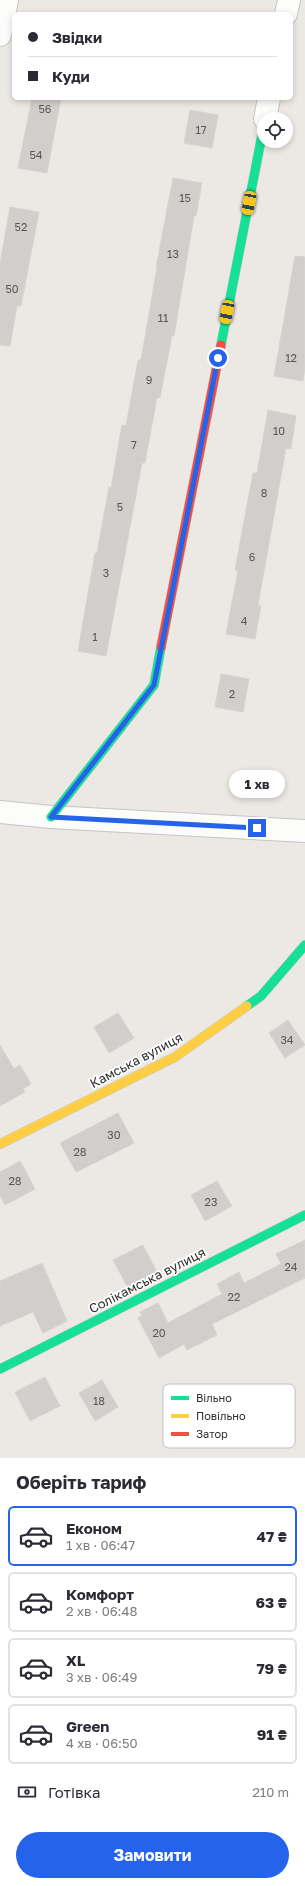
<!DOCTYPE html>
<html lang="uk">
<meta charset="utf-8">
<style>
:root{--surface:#fff;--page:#f7f7f7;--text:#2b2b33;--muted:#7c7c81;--line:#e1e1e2;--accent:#2563eb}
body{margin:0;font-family:"Golos Text",sans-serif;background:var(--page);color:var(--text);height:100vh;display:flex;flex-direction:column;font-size:15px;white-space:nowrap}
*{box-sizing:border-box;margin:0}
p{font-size:13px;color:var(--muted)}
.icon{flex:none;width:22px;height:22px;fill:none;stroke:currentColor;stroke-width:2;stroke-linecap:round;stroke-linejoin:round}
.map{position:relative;height:1458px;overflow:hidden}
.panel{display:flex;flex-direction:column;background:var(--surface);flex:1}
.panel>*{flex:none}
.banner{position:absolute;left:12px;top:12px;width:281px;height:88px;border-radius:6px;box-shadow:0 2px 6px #0003;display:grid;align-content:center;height:88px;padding:0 16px;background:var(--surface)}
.controls{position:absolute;left:257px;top:112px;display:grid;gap:8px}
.controls a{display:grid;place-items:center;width:36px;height:36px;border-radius:50%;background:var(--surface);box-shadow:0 2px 6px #0003;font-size:20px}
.end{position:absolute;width:18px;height:18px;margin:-9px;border:5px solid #2563eb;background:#fff;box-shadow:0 0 0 2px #fff}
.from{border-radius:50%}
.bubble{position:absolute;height:28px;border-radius:14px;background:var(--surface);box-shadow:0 2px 6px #0003;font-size:13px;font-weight:700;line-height:28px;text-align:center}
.car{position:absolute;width:12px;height:24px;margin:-12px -6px;border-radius:5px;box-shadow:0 0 3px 1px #0007;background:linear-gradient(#f5c518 24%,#345 0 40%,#f5c518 0 76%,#345 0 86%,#f5c518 0)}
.banner b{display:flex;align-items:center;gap:14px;height:38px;font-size:15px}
.banner b+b{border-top:1px solid var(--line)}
.banner i{width:10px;height:10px;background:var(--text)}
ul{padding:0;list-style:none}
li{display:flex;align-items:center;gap:12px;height:60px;margin:0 8px 6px;padding:0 8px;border:2px solid var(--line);border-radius:6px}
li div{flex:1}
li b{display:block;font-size:15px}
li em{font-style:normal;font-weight:700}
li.active{border-color:var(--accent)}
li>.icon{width:36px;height:36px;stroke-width:1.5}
h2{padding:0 16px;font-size:18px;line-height:48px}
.pay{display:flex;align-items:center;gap:10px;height:44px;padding:0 16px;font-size:15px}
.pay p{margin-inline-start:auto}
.action{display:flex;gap:8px;margin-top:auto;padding:8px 16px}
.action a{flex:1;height:46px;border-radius:24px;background:var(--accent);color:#fff;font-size:16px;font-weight:700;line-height:46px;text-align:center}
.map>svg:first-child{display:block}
.building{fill:#d1cecb;stroke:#d7d4d0}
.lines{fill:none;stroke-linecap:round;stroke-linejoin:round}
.street-casing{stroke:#c5c4c5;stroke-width:24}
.fast-casing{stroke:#c5c4c5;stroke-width:10}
.slow-casing{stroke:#c5c4c5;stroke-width:10}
.jam-casing{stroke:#c5c4c5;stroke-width:10}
.street{stroke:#fcfcfb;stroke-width:22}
.fast{stroke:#16e098;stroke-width:9}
.slow{stroke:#ffcf43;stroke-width:9}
.jam{stroke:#f24e42;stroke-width:9}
.route{stroke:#2563eb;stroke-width:5}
.labels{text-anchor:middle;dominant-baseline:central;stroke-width:3.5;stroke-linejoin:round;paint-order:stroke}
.number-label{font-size:11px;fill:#585857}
.street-label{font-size:13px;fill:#2e2e2e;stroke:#fff}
.key{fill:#fff;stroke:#c0c0c0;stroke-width:1}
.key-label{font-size:11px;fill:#2e2e2e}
</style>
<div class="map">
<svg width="305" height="1458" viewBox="0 0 305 1458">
<rect width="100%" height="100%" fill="#ece8e4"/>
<path class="building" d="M32,98H61L47,173L18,168Z
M190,110L218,115L212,148L184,143Z
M173,178L202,183L196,216H194L174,336L172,335L160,398L157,397L145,463H142L106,656L78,651L95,553H97L109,487L111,488L122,425L126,426L138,360H141L157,267H156Z
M10,207L39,212L21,306H17L10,346L0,345V264Z
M295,256L305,257V367L303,381L274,376Z
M268,410L296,416L291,449L286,448L258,605L261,606L255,639L226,634L238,571L235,570L241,537L253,473H257Z
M221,674L249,679L243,712L215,707Z
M118,1013L134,1038L109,1053L94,1027Z
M288,1020L305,1045L285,1058L269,1033Z
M0,1045L14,1069L20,1065L31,1084L23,1089L25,1092L0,1106Z
M118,1113L134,1143L76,1172L60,1143Z
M20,1161L35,1189L5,1205L0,1195V1172Z
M217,1181L232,1206L205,1221L191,1195Z
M305,1240V1278L212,1324L217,1335L187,1350L184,1344L159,1358L138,1318L142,1316L140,1312L158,1303L168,1323L222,1294L217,1284L239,1272L244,1283L281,1264L276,1254Z
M143,1245L158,1274L129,1290L113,1260Z
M42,1263L67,1321L43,1333L33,1312L0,1326V1281Z
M45,1377L60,1406L30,1421L15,1392Z
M102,1380L118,1407L95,1421L79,1393Z"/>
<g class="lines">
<g class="street-casing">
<path id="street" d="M286,14L289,0
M0,35L7,0
M265,119L269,98
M0,812L51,817L305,831"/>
</g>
<g class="fast-casing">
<path id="fast" d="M221,345L264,125
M51,817L154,685L161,647
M247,1006L261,996L305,945
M0,1369L305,1215"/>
</g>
<g class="slow-casing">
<path id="slow" d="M0,1144L175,1057L247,1006"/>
</g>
<g class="jam-casing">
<path id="jam" d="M161,647L221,345"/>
</g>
<use href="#street" class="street"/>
<use href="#fast" class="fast"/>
<use href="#slow" class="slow"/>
<use href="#jam" class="jam"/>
</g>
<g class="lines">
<path class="route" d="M218,358L154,685L51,817L257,828"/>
</g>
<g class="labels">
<g class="number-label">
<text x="45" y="108">56</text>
<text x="201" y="129">17</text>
<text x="36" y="154">54</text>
<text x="185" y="197">15</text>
<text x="21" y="226">52</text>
<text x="173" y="253">13</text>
<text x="12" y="288">50</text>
<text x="163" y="317">11</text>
<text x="291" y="357">12</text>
<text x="149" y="379">9</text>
<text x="279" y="430">10</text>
<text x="134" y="444">7</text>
<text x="264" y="492">8</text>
<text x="120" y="506">5</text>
<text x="252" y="556">6</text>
<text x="106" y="572">3</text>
<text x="244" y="620">4</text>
<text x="95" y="636">1</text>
<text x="232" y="693">2</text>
<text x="287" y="1039">34</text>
<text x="114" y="1134">30</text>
<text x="80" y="1151">28</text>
<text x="15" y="1180">28</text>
<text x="211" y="1201">23</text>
<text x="291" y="1266">24</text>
<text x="234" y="1296">22</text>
<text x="159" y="1332">20</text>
<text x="99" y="1400">18</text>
</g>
<g class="street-label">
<text transform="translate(136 1060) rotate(-28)">Камська вулиця</text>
<text transform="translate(147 1280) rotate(-27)">Солікамська вулиця</text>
</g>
</g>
<rect x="163" y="1384" width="132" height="64" rx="6" class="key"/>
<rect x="171" y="1396" width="18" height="4" fill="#16e098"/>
<rect x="171" y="1414" width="18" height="4" fill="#ffcf43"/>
<rect x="171" y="1432" width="18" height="4" fill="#f24e42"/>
<g class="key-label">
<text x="196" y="1402">Вільно</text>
<text x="196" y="1420">Повільно</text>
<text x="196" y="1438">Затор</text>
</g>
</svg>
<div class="controls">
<a><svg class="icon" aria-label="locate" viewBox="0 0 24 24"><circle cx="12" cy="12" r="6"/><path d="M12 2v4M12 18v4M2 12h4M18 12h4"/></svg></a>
</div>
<i class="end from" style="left:218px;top:358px"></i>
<i class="end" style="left:257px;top:828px"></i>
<div class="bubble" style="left:229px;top:770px;width:56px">1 хв</div>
<i class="car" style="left:249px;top:203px;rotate:191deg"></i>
<i class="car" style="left:227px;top:312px;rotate:191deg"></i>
<div class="banner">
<b><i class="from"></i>Звідки</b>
<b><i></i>Куди</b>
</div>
</div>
<section class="panel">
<h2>Оберіть тариф</h2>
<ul>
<li class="active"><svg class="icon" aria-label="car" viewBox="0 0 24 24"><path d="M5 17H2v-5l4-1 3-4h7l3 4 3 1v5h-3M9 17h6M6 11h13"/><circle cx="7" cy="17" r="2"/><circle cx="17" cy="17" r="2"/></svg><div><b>Економ</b><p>1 хв · 06:47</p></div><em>47 ₴</em></li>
<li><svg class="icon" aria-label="car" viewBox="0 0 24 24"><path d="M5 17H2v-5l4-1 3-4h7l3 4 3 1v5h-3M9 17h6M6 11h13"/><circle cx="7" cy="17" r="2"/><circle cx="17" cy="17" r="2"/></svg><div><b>Комфорт</b><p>2 хв · 06:48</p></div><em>63 ₴</em></li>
<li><svg class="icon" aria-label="car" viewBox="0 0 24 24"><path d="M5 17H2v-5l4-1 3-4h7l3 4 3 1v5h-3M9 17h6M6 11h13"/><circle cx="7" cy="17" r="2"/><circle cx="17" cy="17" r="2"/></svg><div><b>XL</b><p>3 хв · 06:49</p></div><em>79 ₴</em></li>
<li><svg class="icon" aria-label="car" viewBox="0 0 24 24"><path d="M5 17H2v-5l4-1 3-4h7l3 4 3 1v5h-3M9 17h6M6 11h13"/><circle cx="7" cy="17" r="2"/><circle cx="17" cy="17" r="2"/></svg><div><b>Green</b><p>4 хв · 06:50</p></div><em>91 ₴</em></li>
</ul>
<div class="pay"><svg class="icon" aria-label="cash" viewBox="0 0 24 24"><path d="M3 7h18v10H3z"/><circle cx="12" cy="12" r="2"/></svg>Готівка<p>210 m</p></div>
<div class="action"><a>Замовити</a></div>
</section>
